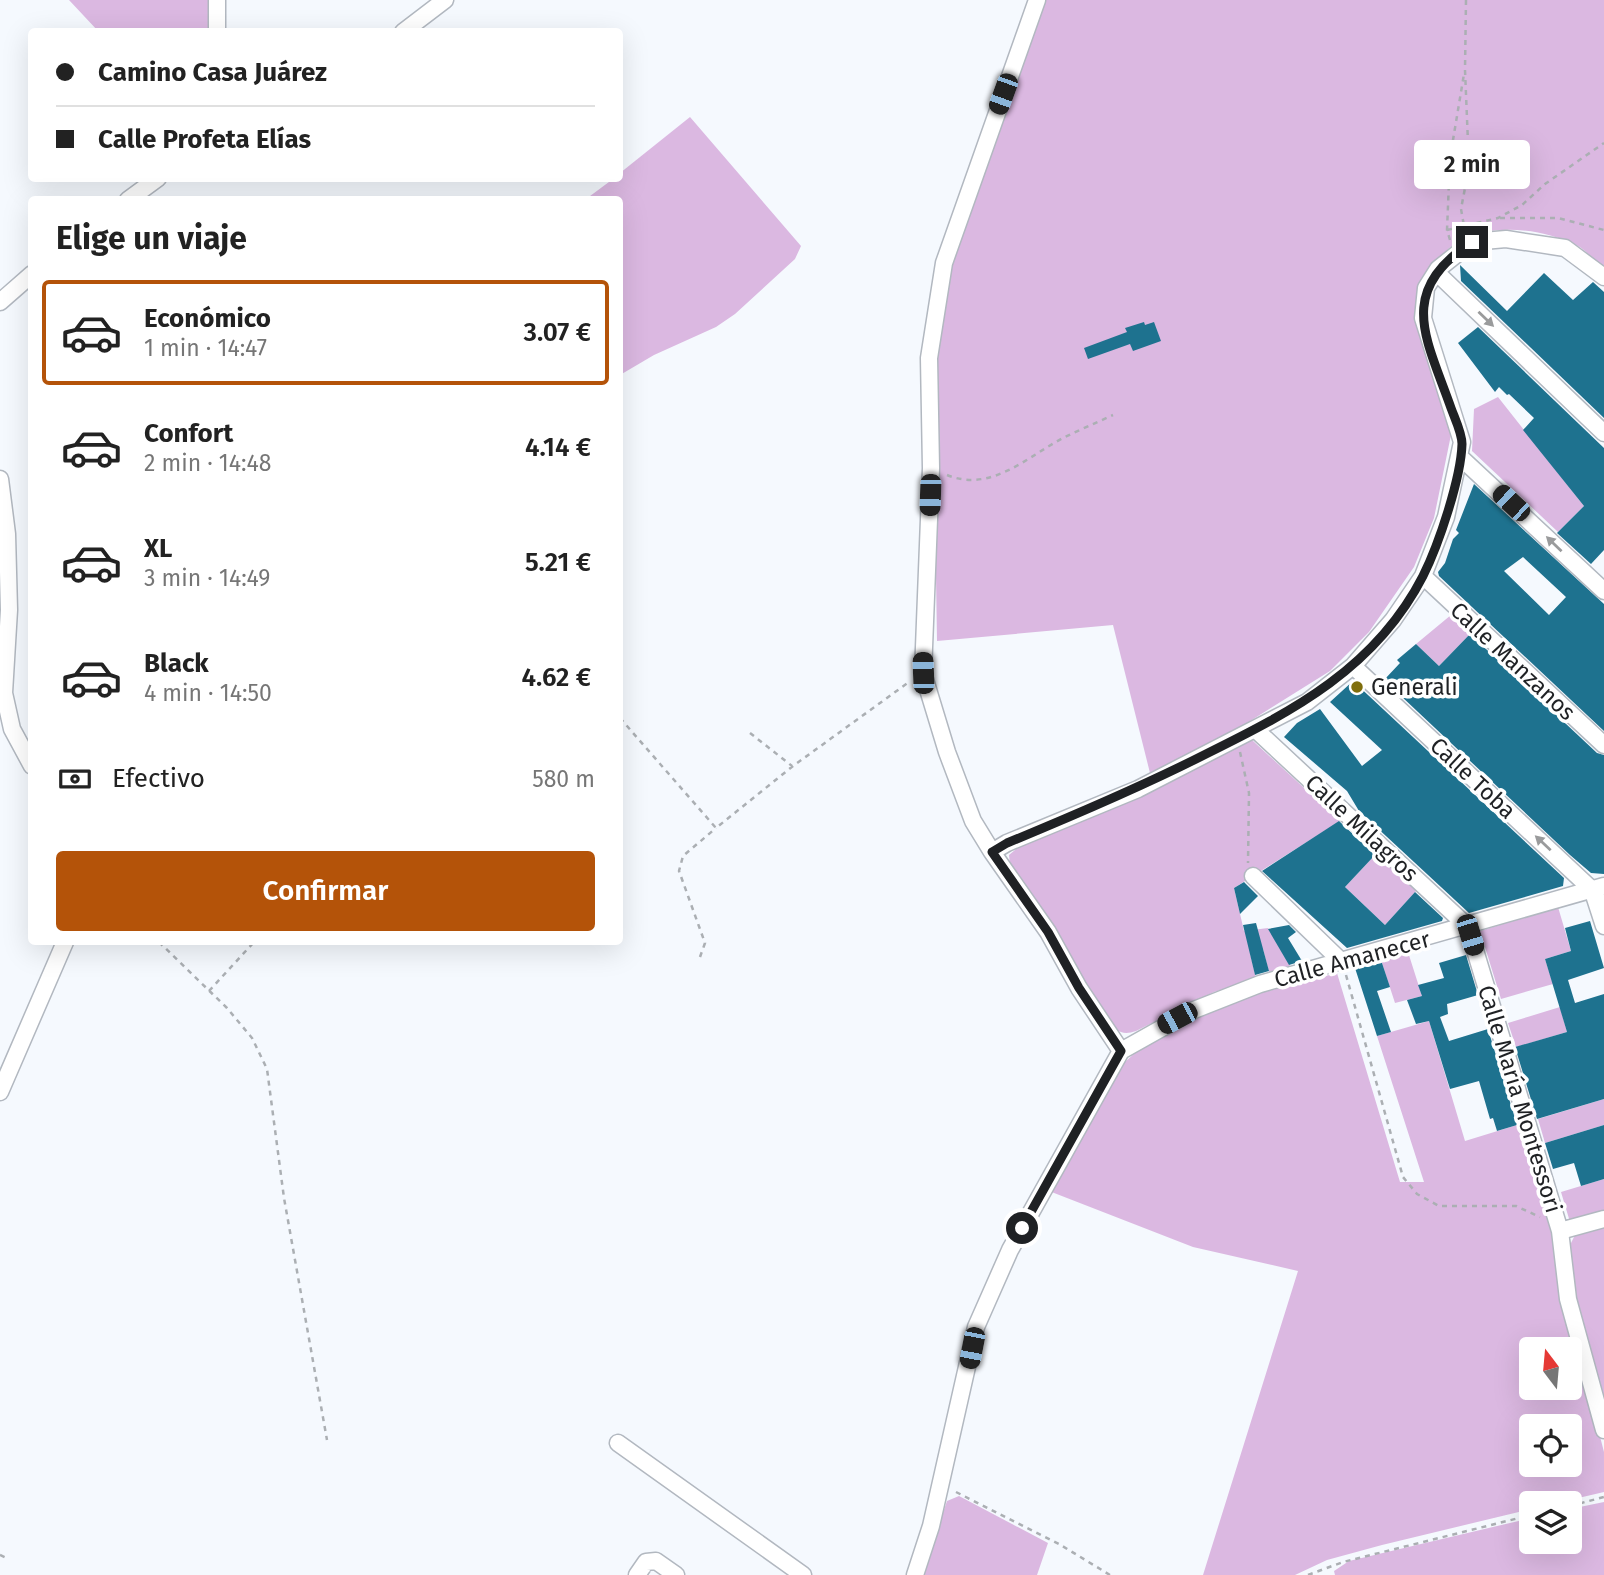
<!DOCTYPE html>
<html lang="es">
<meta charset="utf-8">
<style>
:root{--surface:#fff;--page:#f6f6f6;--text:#222;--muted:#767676;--line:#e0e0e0;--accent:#b45309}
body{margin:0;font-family:"Fira Sans",sans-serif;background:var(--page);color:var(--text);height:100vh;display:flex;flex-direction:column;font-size:26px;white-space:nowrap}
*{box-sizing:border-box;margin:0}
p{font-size:23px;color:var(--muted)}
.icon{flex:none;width:38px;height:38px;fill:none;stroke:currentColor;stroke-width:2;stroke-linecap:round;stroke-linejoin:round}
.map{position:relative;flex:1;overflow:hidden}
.side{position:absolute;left:28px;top:196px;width:595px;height:749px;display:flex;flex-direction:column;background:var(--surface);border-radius:7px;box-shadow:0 7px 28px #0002}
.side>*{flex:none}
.banner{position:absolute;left:28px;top:28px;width:595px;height:154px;border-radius:7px;box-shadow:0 7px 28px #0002;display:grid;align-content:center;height:154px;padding:0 28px;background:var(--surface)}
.needle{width:46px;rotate:344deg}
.buttons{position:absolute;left:1519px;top:1337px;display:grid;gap:14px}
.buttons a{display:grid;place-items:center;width:63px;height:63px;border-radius:7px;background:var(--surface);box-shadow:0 7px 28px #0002;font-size:35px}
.end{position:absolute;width:32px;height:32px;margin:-16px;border:9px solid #1f2124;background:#fff;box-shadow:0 0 0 4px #fff}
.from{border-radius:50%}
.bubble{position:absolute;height:49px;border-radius:7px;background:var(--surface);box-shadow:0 7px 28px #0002;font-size:23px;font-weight:600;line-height:49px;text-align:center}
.car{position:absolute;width:21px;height:42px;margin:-21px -10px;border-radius:9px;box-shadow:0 0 5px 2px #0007;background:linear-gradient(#222 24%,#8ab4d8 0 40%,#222 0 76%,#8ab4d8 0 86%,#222 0)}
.banner b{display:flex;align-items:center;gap:24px;height:66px;font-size:26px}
.banner b+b{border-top:2px solid var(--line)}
.banner i{width:18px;height:18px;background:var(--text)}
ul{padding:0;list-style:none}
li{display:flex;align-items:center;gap:21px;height:105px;margin:0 14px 10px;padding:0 14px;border:4px solid transparent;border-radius:7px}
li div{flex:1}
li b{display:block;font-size:26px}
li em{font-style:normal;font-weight:600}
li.on{border-color:var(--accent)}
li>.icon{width:63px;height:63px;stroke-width:1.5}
h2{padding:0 28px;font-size:32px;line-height:84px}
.pay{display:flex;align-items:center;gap:18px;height:77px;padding:0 28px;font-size:26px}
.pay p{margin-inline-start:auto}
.primary-button{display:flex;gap:14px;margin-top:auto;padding:14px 28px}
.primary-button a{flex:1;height:80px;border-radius:7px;background:var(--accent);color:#fff;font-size:28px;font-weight:600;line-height:80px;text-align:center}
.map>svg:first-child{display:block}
.green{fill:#dbb8e1;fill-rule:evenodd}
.building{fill:#1e728f;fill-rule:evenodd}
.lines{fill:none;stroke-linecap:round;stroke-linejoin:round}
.minor-casing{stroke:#b2b8c0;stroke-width:19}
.path{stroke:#abafb3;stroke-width:2.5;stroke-dasharray:5 5;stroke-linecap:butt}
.minor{stroke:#fff;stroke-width:16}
.oneway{fill:#9a9b9c}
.route{stroke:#1f2124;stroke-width:9}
.poi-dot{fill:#7f6e0c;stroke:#fff;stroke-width:2.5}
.labels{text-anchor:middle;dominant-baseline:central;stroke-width:7;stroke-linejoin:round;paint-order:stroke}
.street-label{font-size:23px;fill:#1f2124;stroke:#fff}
.poi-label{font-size:23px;fill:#1f2124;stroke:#fff;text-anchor:start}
</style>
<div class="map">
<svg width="1604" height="1575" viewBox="0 0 1604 1575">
<rect width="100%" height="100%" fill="#f5f9fe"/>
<path class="green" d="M69,0H211L212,31H98Z
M1039,0H1604V265L1600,266C1593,259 1585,249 1576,245C1543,229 1494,223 1461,240C1445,248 1434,265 1424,279L1452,430L1434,518L1414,567L1369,632L1330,671L1239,728L1150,773L1113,625L937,641L933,383L946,281Z
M690,117L801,246L795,259L735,314L716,327L654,355L620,375V200L586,199L613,179L620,178V173Z
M1498,397L1584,506L1558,532L1472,451L1474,409Z
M1451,615L1471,633L1439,666L1416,644Z
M1252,740L1340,821L1234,888L1244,931L1268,928L1290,966L1269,972L1263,949L1250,953L1256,979L1214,992L1136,1031C1122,1036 1116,1031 1107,1020L1010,865L1009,855L1021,845Z
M1376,854L1416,891L1385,925L1345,887Z
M1558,907L1571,951L1545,959L1553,984L1501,999L1480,931Z
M1408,952L1422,996L1395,1003L1381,960Z
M1337,973L1400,1182H1424L1377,1036L1429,1021L1465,1141L1517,1125L1555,1236L1552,1239L1556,1266L1604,1452V1492L1557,1503H1531V1509L1382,1545L1327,1560L1295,1575H1203L1298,1271L1193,1247L1049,1191L1125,1062L1148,1041L1226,1002ZM1531,1349H1570V1388H1531ZM1531,1426H1570V1465H1531Z
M1560,1007L1567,1032L1516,1047L1508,1023Z
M1604,1099V1125L1545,1143L1538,1119Z
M1604,1179V1211L1570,1222L1561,1192Z
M1604,1224V1410L1572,1291L1566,1253L1577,1231Z
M959,1496L1048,1543L1037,1575H922L947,1501Z
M1604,1502V1575H1335L1334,1571L1349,1561L1531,1518V1542H1570V1509Z"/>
<path class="building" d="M1460,265L1507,311L1544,273L1573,300L1593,282L1604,292V418L1461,281Z
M1144,322L1145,325L1154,322L1161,341L1133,351L1130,344L1088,359L1084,348L1127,332L1125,328Z
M1478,327L1604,448V550L1591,564L1557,533L1584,506L1523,430L1534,418L1509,394L1507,395L1499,387L1495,392L1458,343Z
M1474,484L1604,604V731L1439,576L1438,572L1445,563L1453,539L1459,533L1456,530ZM1523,557L1566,597L1549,615L1504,571Z
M1470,634L1597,753L1604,755V874L1591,873L1570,855L1384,680L1400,663L1397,660L1416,644L1439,666Z
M1353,681L1564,878L1563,886L1469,913L1359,811L1347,791L1284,737L1297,723L1320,709L1362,766L1382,750L1330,702Z
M1339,821L1375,855L1345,887L1385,925L1415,892L1443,918L1442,921L1347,948L1262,871Z
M1244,882L1258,896L1240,914L1234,888Z
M1590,921L1604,968L1568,980L1575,1003L1604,994V1099L1537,1119L1515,1047L1567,1032L1545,959L1571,951L1565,928Z
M1256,923L1269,971L1255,975L1243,925Z
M1289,925L1296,932L1288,938L1302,961L1289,965L1268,929Z
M1466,955L1478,995L1447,1004L1448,1014L1440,1017L1449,1041L1488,1029L1517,1125L1497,1131L1493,1118L1490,1119L1479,1081L1450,1089L1429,1021L1416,1024L1407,1000L1422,996L1418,985L1444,978L1439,963Z
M1381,960L1390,987L1377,991L1391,1032L1377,1036L1355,968Z
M1604,1125V1179L1581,1186L1574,1163L1553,1169L1545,1143Z"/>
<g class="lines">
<g class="minor-casing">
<path id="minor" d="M217,32V0
M403,32L445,0
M128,200L158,178
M1436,272L1604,433
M0,302L32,274
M1459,456L1604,591
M0,479L7,534L9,610L4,693L12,729L32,766
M1423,576L1604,745
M1353,666L1604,901
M1256,730L1468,927L1560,1231L1568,1299L1604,1430
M992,852L973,821L947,752L923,673L931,468L929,358L944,263L1037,0
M1253,876L1342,962
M1593,892L1604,926
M1121,1051L1194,1010L1260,984L1604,886
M0,1092L65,942
M1560,1231L1604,1219
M618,1443L803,1575
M637,1575L646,1562L656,1561L676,1575
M915,1575L931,1526L976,1327L1010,1250L1121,1051L1079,988L1048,932L992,852L1007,843L1138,789L1307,702L1353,666L1393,620L1423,576L1446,517L1462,442L1423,318L1426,288L1438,269L1472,242L1506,239L1565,248L1604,277"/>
</g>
<path class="path" d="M1466,0L1465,70L1469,167L1461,209L1464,226L1498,218L1522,205L1545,184L1604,143
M1500,218H1558L1604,230
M1447,230L1464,226
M1450,240L1447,230L1450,158L1464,74
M947,475C991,493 1027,457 1063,438C1079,430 1096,423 1113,415
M620,718L716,828L793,766L909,682
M750,733L792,766
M1240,752L1249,793L1248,863
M159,942L227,1008L252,1038L267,1069L284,1198L327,1440
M700,957L705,943L679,871L683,856L716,828
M1346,975L1403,1177L1417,1194L1439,1206H1516L1540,1217
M209,991L254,942
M956,1492L1059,1544L1110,1575
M1570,1506L1604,1497
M0,1555L9,1559
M1308,1575L1343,1562L1531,1515"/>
<use href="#minor" class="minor"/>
</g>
<defs><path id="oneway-solid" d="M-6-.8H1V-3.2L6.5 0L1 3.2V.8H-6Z" transform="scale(1.75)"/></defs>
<g class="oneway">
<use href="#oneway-solid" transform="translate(1486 319) rotate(44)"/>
<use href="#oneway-solid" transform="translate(1554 544) rotate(-136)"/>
<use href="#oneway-solid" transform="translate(1543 843) rotate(-137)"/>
</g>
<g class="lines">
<path class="route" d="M1022,1228L1121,1051L1079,988L1048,932L992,852L1007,843C1075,815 1141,787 1206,754C1293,711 1376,668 1423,576C1439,544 1461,478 1462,444C1462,433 1455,419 1451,408C1426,337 1396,292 1472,242"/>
</g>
<circle class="poi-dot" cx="1357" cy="687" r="7"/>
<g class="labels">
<g class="street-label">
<text transform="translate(1513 661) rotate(43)">Calle Manzanos</text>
<text transform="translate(1473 778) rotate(43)">Calle Toba</text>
<text transform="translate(1362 828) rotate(43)">Calle Milagros</text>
<text transform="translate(1352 959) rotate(-15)">Calle Amanecer</text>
<text transform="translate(1520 1099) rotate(73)">Calle María Montessori</text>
</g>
<g class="poi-label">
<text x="1371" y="687">Generali</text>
</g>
</g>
</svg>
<div class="buttons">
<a><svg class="needle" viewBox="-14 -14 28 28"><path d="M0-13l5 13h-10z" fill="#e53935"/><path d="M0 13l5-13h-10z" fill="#767676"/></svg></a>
<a><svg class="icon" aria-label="locate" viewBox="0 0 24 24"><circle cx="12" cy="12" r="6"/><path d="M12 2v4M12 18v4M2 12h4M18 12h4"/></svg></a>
<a><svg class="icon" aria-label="layers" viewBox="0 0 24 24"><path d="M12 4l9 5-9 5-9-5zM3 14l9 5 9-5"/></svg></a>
</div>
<i class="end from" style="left:1022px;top:1228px"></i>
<i class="end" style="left:1472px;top:242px"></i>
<div class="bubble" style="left:1414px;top:140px;width:116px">2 min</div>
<i class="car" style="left:1003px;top:94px;rotate:200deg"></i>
<i class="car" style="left:930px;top:495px;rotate:182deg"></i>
<i class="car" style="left:1511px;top:503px;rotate:313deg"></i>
<i class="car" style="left:923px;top:673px;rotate:358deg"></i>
<i class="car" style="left:1470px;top:935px;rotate:163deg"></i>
<i class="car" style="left:1177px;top:1018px;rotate:242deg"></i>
<i class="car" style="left:972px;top:1348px;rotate:191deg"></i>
<div class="banner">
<b><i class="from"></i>Camino Casa Juárez</b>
<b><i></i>Calle Profeta Elías</b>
</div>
<section class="side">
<h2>Elige un viaje</h2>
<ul>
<li class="on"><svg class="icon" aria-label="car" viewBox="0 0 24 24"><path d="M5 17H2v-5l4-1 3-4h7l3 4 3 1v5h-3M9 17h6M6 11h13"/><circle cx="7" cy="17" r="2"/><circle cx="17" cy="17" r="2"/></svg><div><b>Económico</b><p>1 min · 14:47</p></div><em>3.07 €</em></li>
<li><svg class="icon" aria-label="car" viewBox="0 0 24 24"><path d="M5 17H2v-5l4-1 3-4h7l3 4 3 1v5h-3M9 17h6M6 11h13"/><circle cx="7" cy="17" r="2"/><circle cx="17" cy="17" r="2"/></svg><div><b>Confort</b><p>2 min · 14:48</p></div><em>4.14 €</em></li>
<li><svg class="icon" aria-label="car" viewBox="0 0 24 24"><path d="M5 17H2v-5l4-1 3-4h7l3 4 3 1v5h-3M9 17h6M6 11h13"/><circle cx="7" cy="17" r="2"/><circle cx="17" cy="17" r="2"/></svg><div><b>XL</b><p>3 min · 14:49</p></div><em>5.21 €</em></li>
<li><svg class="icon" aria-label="car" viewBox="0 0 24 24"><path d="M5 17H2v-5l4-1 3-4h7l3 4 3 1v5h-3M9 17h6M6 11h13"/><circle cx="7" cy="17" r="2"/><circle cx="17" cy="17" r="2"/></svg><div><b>Black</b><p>4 min · 14:50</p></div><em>4.62 €</em></li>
</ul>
<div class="pay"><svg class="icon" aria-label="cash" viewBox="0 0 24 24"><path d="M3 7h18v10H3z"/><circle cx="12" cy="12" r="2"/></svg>Efectivo<p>580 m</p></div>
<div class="primary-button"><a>Confirmar</a></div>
</section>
</div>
